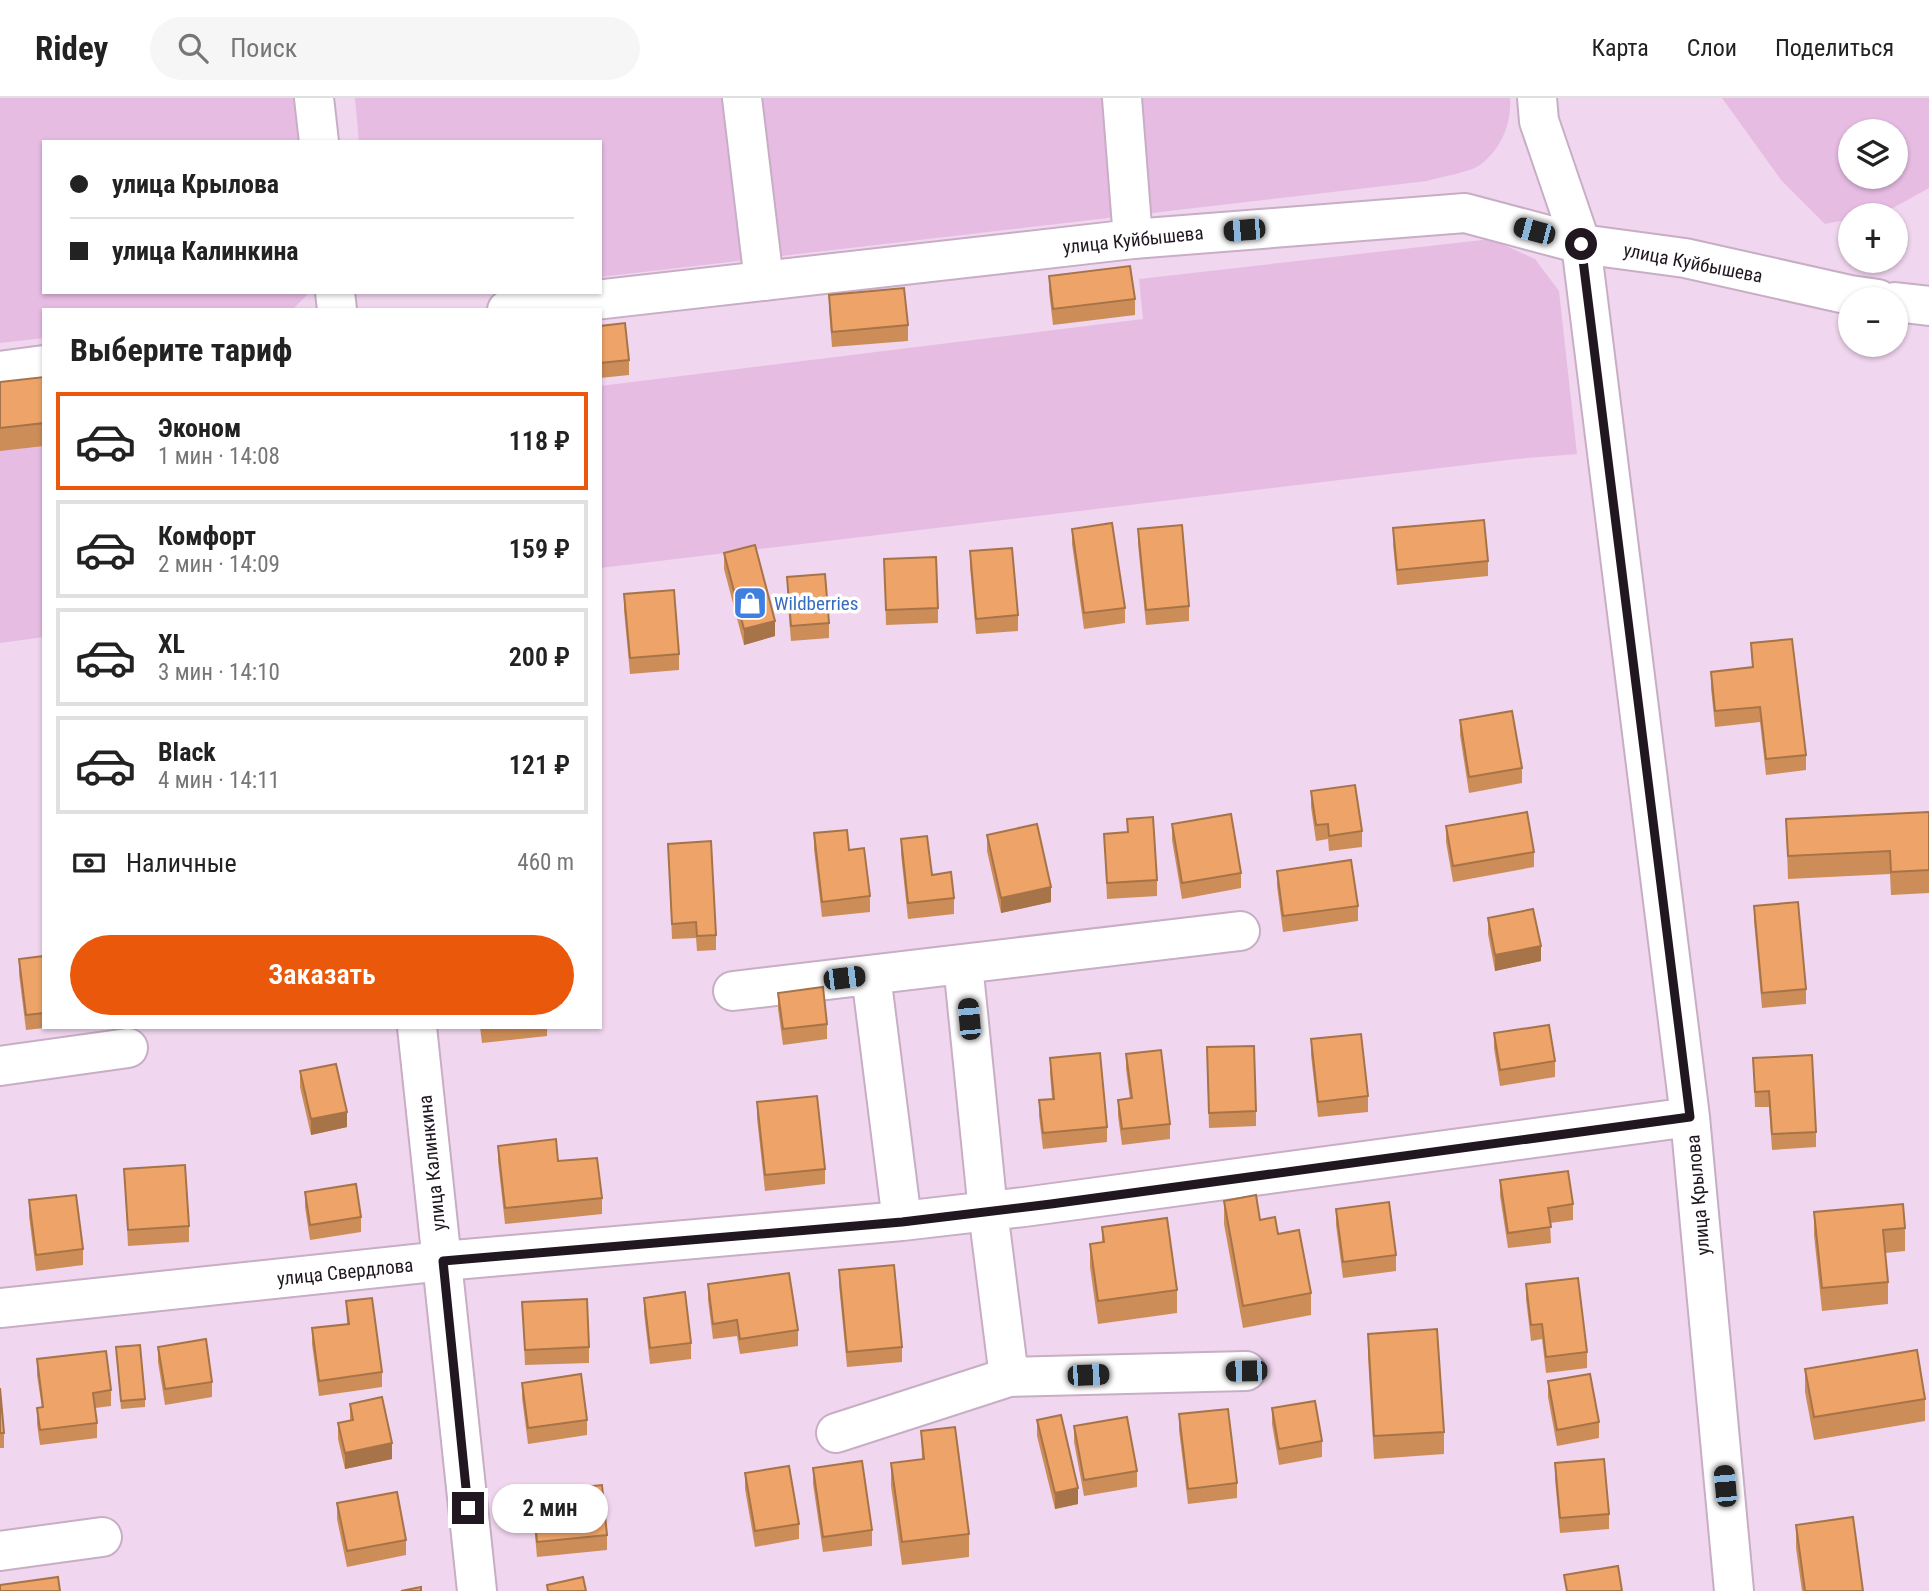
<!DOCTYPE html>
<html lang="ru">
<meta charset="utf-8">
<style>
:root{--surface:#fff;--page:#f6f6f6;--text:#222;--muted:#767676;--line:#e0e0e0;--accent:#ea580c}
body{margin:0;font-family:"Roboto Condensed",sans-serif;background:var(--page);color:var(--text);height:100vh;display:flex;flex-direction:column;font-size:26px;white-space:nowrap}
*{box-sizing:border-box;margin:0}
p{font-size:23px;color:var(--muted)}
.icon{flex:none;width:38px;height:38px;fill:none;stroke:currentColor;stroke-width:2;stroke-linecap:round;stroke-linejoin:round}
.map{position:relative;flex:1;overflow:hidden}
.details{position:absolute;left:42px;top:210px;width:560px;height:721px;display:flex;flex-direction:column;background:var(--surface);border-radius:0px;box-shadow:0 2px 5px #0004}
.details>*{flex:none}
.banner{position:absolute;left:42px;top:42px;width:560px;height:154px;border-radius:0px;box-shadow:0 2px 5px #0004;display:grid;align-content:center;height:154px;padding:0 28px;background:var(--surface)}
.fabs{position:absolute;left:1838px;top:21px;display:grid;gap:14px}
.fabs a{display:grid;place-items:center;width:70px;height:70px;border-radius:50%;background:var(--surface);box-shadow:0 2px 5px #0004;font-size:35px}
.end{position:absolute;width:32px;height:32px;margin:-16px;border:9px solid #201720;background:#fff;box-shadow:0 0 0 4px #fff}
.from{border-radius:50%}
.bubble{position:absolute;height:49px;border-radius:24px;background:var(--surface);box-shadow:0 2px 5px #0004;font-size:23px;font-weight:600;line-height:49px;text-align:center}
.car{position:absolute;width:21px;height:42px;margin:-21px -10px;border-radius:9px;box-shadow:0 0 5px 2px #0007;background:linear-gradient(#222 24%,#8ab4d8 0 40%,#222 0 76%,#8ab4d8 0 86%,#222 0)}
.banner b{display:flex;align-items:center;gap:24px;height:66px;font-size:26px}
.banner b+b{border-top:2px solid var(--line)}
.banner i{width:18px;height:18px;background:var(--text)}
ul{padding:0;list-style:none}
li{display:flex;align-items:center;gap:21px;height:98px;margin:0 14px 10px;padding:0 14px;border:4px solid var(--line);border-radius:0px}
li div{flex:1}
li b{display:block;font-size:26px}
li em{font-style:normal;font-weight:600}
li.selected{border-color:var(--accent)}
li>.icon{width:63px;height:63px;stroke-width:1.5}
h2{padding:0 28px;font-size:32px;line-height:84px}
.pay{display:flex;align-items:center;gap:18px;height:77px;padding:0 28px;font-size:26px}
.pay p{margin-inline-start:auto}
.action{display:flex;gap:14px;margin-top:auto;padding:14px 28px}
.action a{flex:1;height:80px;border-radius:42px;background:var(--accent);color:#fff;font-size:28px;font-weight:600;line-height:80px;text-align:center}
header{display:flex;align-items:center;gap:42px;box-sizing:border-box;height:98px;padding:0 35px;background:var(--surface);border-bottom:2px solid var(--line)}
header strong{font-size:33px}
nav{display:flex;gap:38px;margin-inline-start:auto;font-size:24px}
.search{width:490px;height:63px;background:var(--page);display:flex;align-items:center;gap:18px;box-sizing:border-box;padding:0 24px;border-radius:38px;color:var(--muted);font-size:26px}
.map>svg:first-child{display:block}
.green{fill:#e6bce3;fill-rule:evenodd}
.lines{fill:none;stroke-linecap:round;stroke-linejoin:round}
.minor-casing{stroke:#c7aec5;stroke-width:42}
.major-casing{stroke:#c7aec5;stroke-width:42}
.minor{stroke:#fff;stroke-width:38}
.major{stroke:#fff;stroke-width:38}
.wall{fill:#cd8d59}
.shaded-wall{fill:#a77349}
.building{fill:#eea468;stroke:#a77349;stroke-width:2}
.route{stroke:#201720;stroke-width:9}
.labels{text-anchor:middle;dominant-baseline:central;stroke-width:7;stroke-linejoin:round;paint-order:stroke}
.street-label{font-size:19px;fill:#201720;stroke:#fff}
.shop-label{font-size:19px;fill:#366cbe;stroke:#fff;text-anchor:start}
</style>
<header>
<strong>Ridey</strong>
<div class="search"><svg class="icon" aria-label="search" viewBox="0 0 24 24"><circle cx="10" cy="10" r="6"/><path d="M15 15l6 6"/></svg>Поиск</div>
<nav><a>Карта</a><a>Слои</a><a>Поделиться</a></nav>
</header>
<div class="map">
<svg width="1929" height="1493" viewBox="0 0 1929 1493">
<rect width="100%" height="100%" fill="#f0d6ee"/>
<path class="green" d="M0,0H297L300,44H44V194H310L292,212H44V240L0,245Z
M355,0H1510C1512,25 1501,52 1480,67C1471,74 1440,79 1427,83L600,179V44H359Z
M1722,0H1929V90L1884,115L1873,117H1850V121L1825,126L1781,82ZM1850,33H1895V79H1850Z
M1491,141L1535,161L1559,193L1577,356L1516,361L600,470V288L1143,221L1139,181Z
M44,295V539L0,545V300Z"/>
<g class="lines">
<g class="minor-casing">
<path id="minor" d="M314,0L319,44
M742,0L764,183
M1122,0L1133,141
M1537,0L1539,23L1581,146L1690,1019L1734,1493
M335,194L337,212
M963,866L988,1113L1009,1279
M871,877L902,1123
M733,893L1240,833
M417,929L477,1493
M0,968L128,950
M0,1210L443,1163L902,1123L1024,1109L1690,1019
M836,1335L1009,1279L1246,1273
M0,1453L102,1439"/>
</g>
<g class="major-casing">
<path id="major" d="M1895,204L1929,208
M507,212L1133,141L1465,115L1581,146L1685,160L1850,197L1878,201
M0,273L44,267"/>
</g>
<use href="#minor" class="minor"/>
<use href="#major" class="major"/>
</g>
<path class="wall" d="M1049,178L1135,201V217L1053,227L1049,193Z
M829,197L908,227V243L832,249L829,212Z
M600,228L629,262V277L600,280Z
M44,279V348L0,353V284Z
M1393,430L1488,463V478L1397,487L1393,446Z
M1072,431L1125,510V525L1084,531L1072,446Z
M1138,431L1189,508V523L1146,527L1138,446Z
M970,453L1018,517V533L976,536L970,469Z
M724,455L775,538L744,547L724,471Z
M884,461L938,510V525L886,527Z
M787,479L829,525V540L791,543L787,495Z
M624,496L679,556V572L630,576L624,512Z
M1751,545L1806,657V672L1766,677L1760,624L1715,629L1711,590V574L1752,569Z
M1460,622L1522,670V685L1469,695L1460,637Z
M1311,693L1362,733V749L1329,753L1328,741L1316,743L1311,709Z
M1929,714V795L1891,797L1890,776L1788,781L1786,721Z
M1127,721L1157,782V798L1107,801L1104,736L1127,734Z
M1172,726L1241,775V790L1182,801L1172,742Z
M1446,728L1534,754V769L1453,784L1446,744Z
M814,735L849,752L870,798V814L822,819L814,751Z
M987,737L1051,804L1001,815L987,753Z
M901,741L954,800V816L908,821L901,756Z
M668,746L716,837V852L697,853L696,840L672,841Z
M1277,773L1358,808V823L1283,834L1277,788Z
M1754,808L1806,891V906L1762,910L1754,823Z
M1488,820L1541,863L1495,873L1488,836Z
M44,858V929H54L26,932L19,876V861Z
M778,895L827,926V941L783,947L778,911Z
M480,929H547V938L482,945Z
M1494,935L1555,963V979L1500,988L1494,950Z
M1311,941L1368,998V1014L1318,1019L1311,957Z
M1126,956L1170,1026V1041L1122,1047L1118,1018V1002L1130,1001L1126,971Z
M1050,960L1107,1029V1044L1043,1051L1039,1018V1002L1052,1001L1050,975Z
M1753,960L1816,1034V1049L1772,1052L1769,1009H1755Z
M1207,965L1256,1013V1028L1209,1030Z
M300,973L347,1029L311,1037L300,989Z
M757,1004L825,1071V1086L765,1093L757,1020Z
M498,1048L558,1063L602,1100V1116L505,1126L498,1063Z
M124,1071L189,1128V1144L128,1148Z
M1500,1082L1573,1106V1122L1550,1125L1551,1145L1508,1150L1500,1098Z
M305,1094L361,1119V1134L310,1142L305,1109Z
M29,1102L83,1151V1167L36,1173L29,1118Z
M1224,1103L1278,1136L1311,1195V1217L1243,1230L1224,1126Z
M1336,1111L1396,1157V1173L1343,1180L1336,1127Z
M1814,1114L1905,1130V1153L1885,1155L1888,1184V1206L1822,1213L1814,1137Z
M1102,1129L1177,1192V1215L1098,1226L1090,1169V1146L1102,1144Z
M839,1172L902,1249V1264L847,1269L839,1187Z
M708,1186L798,1232V1248L740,1256L737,1238L713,1241L708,1202Z
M1526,1186L1587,1254V1270L1546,1275L1542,1241L1531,1243L1526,1201Z
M644,1200L691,1245V1261L650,1266L644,1215Z
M346,1203L382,1274V1289L319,1298L312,1246V1230L347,1226Z
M522,1204L589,1249V1265L525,1267Z
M1368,1236L1444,1334V1356L1374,1361L1368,1259Z
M116,1249L145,1301V1309L121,1311Z
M158,1249L212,1284V1299L165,1307L158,1264Z
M37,1261L111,1292V1308L95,1310L97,1325V1340L40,1347L37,1326V1310H42L37,1277Z
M1805,1271L1925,1301V1323L1814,1342L1805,1294Z
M1548,1283L1599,1324V1340L1557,1348L1548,1299Z
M522,1285L587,1322V1337L528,1346L522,1300Z
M0,1290L4,1335V1350H0Z
M350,1306L392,1361L345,1371L338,1341V1325L350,1323Z
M1272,1310L1322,1343V1359L1279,1367L1272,1326Z
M1179,1316L1237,1385V1400L1188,1406L1179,1332Z
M1037,1322L1078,1406L1055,1411L1037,1338Z
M1074,1328L1137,1373V1389L1084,1398L1074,1344Z
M921,1333L969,1436V1459L902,1467L891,1388V1365L922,1361Z
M1555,1365L1609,1416V1431L1560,1435L1555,1381Z
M813,1370L872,1432V1448L823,1454L813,1386Z
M745,1375L799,1426V1441L755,1449L745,1391Z
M583,1389L607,1437V1452L537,1459L534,1426V1410L583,1406Z
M337,1405L406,1442V1457L347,1469L337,1421Z
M1796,1427L1863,1493H1802L1796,1450Z"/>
<path class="shaded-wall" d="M775,523V538L744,547V531Z
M1051,789V804L1001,815V800Z
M1541,848V863L1495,873V857Z
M347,1014V1029L311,1037V1021Z
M392,1345V1361L345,1371V1355Z
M1078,1390V1406L1055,1411V1395Z"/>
<path class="building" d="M1130,168L1135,201L1053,211L1049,178Z
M904,190L908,227L832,234L829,197Z
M625,225L629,262L600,265V228Z
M44,279V325L0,330V284Z
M1484,422L1488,463L1397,472L1393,430Z
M1112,425L1125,510L1084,515L1072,431Z
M1182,427L1189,508L1146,512L1138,431Z
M755,447L775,523L744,531L724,455Z
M1012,450L1018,517L976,521L970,453Z
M936,459L938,510L886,512L884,461Z
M825,476L829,525L791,528L787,479Z
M674,492L679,556L630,560L624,496Z
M1792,541L1806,657L1766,661L1760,609L1715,613L1711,574L1753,569L1751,545Z
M1512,613L1522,670L1469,679L1460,622Z
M1355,687L1362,733L1329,738L1328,726L1316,727L1311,693Z
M1527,714L1534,754L1453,768L1446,728Z
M1929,714V772L1891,774L1890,753L1788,758L1786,721Z
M1231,716L1241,775L1182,785L1172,726Z
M1153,719L1157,782L1107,785L1104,736L1128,734L1127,721Z
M1037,726L1051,789L1001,800L987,737Z
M847,732L849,752L864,750L870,798L822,804L814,735Z
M927,738L932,777L951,774L954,800L908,805L901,741Z
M711,743L716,837L697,838L696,824L672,826L668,746Z
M1351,762L1358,808L1283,818L1277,773Z
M1798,804L1806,891L1762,895L1754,808Z
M1533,811L1541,848L1495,857L1488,820Z
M44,858V915L26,917L19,861Z
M823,889L827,926L783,931L778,895Z
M1549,927L1555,963L1500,972L1494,935Z
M1361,936L1368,998L1318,1004L1311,941Z
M1254,948L1256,1013L1209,1015L1207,949Z
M1161,952L1170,1026L1122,1031L1118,1002L1132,1000L1126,956Z
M1100,955L1107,1029L1043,1035L1039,1002L1054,1001L1050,960Z
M1812,957L1816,1034L1772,1036L1769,993L1755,994L1753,960Z
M336,966L347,1014L311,1021L300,973Z
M817,998L825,1071L765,1077L757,1004Z
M556,1041L558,1063L597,1060L602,1100L505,1110L498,1048Z
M185,1067L189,1128L128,1132L124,1071Z
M1568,1073L1573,1106L1548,1110L1551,1129L1508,1135L1500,1082Z
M356,1086L361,1119L310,1127L305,1094Z
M76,1097L83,1151L36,1157L29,1102Z
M1256,1097L1260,1122L1275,1119L1278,1136L1299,1132L1311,1195L1243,1208L1224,1103Z
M1389,1104L1396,1157L1343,1164L1336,1111Z
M1903,1106L1905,1130L1883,1132L1888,1184L1822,1190L1814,1114Z
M1167,1120L1177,1192L1098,1203L1090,1146L1104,1144L1102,1129Z
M894,1167L902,1249L847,1254L839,1172Z
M789,1175L798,1232L740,1241L737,1222L713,1226L708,1186Z
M1578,1180L1587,1254L1546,1259L1542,1226L1531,1227L1526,1186Z
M685,1194L691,1245L650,1250L644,1200Z
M372,1200L382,1274L319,1283L312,1230L349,1226L346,1203Z
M587,1201L589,1249L525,1252L522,1204Z
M1437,1231L1444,1334L1374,1338L1368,1236Z
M206,1241L212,1284L165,1291L158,1249Z
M140,1247L145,1301L121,1303L116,1249Z
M1917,1252L1925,1301L1814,1319L1805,1271Z
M106,1253L111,1292L93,1295L97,1325L40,1332L37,1310L43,1309L37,1261Z
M581,1276L587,1322L528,1330L522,1285Z
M1590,1276L1599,1324L1557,1332L1548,1283Z
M0,1290L4,1335H0Z
M382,1299L392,1345L345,1355L338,1325L353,1322L350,1306Z
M1315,1303L1322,1343L1279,1351L1272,1310Z
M1228,1311L1237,1385L1188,1391L1179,1316Z
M1061,1317L1078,1390L1055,1395L1037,1322Z
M1127,1319L1137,1373L1084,1382L1074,1328Z
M955,1329L969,1436L902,1444L891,1365L924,1361L921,1333Z
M1604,1361L1609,1416L1560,1420L1555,1365Z
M862,1363L872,1432L823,1439L813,1370Z
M789,1368L799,1426L755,1433L745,1375Z
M602,1387L607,1437L537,1444L534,1410L585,1405L583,1389Z
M397,1394L406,1442L347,1453L337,1405Z
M1853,1419L1863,1493H1805L1796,1427Z
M1618,1468L1622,1493H1567L1564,1477Z
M58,1479L60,1493H0V1487Z
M583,1479L586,1493H548L547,1487Z
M421,1489V1493H401Z"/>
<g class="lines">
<path class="route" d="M468,1410L443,1163L902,1124L1051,1106L1690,1019L1581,146"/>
</g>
<defs>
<g id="shop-square" transform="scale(1.75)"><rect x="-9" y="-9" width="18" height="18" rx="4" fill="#3f7fe0" stroke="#fff"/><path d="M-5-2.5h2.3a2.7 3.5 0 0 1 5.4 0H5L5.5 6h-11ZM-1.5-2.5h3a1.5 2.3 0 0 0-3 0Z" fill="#fff"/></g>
</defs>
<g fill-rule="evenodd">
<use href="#shop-square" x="750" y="505"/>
</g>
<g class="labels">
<g class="street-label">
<text transform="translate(1133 142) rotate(-6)">улица Куйбышева</text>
<text transform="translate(1693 165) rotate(11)">улица Куйбышева</text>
<text transform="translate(432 1065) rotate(-96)">улица Калинкина</text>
<text transform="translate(1698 1097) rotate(-95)">улица Крылова</text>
<text transform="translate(345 1174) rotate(-6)">улица Свердлова</text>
</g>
<g class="shop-label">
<text x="774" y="505">Wildberries</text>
</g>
</g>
</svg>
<div class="fabs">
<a><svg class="icon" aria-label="layers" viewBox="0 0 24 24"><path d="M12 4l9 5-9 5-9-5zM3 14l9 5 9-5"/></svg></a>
<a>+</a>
<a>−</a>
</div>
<i class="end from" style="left:1581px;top:146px"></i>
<i class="end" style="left:468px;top:1410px"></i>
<div class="bubble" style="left:492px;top:1386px;width:116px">2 мин</div>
<i class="car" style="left:1244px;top:132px;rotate:265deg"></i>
<i class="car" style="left:1534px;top:133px;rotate:285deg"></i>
<i class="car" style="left:844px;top:880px;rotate:83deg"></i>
<i class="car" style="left:969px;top:921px;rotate:355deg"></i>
<i class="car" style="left:1246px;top:1273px;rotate:269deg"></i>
<i class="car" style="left:1088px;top:1277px;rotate:88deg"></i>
<i class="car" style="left:1725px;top:1388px;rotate:355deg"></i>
<div class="banner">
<b><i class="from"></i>улица Крылова</b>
<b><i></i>улица Калинкина</b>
</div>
<section class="details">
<h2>Выберите тариф</h2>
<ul>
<li class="selected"><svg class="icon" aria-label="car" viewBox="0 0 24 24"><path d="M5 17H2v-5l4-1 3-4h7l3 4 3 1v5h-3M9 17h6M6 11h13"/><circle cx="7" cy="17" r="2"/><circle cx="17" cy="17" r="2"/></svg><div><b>Эконом</b><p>1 мин · 14:08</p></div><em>118 ₽</em></li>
<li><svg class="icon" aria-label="car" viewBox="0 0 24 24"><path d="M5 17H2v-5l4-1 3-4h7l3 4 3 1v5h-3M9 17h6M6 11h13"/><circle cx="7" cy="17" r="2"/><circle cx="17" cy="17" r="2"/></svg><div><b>Комфорт</b><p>2 мин · 14:09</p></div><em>159 ₽</em></li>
<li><svg class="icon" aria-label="car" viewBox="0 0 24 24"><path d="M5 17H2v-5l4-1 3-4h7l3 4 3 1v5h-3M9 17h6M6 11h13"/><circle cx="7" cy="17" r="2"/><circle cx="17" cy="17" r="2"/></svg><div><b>XL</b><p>3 мин · 14:10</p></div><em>200 ₽</em></li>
<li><svg class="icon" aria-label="car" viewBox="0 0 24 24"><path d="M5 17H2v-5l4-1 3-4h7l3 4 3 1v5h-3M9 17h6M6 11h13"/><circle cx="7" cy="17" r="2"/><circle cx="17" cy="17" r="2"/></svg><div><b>Black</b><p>4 мин · 14:11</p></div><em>121 ₽</em></li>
</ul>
<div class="pay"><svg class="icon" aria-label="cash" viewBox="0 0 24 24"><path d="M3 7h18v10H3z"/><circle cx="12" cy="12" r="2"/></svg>Наличные<p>460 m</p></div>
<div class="action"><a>Заказать</a></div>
</section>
</div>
